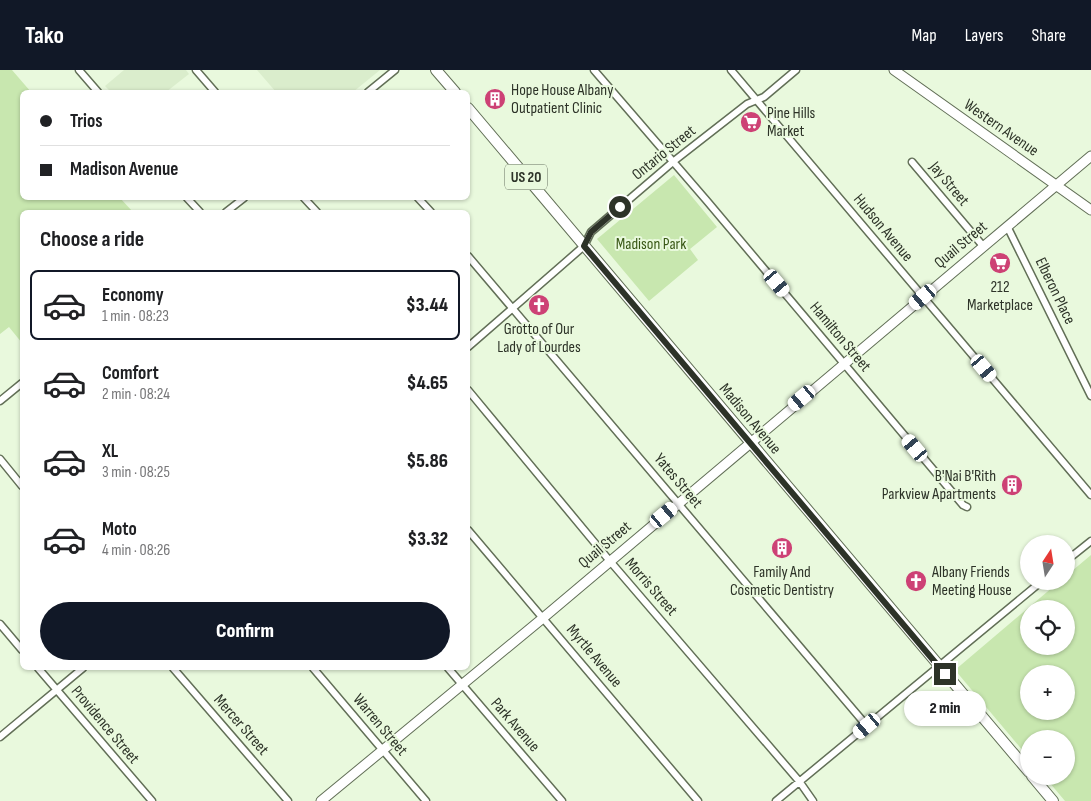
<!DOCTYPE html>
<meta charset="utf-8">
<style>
:root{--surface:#fff;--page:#f2f2f2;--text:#202124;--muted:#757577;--line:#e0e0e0;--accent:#111827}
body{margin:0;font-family:"Sofia Sans Condensed",sans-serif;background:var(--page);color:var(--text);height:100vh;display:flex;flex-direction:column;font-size:19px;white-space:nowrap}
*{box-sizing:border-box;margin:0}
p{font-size:16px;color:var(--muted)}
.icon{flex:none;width:28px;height:28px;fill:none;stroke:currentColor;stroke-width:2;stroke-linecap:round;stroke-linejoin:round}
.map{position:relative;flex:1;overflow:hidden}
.panel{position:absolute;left:20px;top:140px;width:450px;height:460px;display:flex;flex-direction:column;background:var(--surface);border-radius:8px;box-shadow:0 1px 4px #0004}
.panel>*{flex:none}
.guide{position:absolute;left:20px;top:20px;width:450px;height:110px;border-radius:8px;box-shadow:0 1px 4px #0004;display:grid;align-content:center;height:110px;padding:0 20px;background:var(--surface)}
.needle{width:32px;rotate:12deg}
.fabs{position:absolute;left:1020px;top:465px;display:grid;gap:10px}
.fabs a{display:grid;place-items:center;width:55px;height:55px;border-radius:50%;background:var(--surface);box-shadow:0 1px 4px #0004;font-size:25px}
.end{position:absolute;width:22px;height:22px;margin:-11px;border:6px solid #2d3328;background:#fff;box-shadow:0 0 0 2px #fff}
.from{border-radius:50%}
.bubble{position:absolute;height:35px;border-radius:18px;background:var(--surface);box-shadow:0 1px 4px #0004;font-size:16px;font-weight:800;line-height:35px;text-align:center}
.car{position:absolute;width:15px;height:30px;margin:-15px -8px;border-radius:6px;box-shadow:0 0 4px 1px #0007;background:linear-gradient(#fff 24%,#345 0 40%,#fff 0 76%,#345 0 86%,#fff 0)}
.guide b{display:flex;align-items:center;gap:18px;height:48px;font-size:19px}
.guide b+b{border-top:1px solid var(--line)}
.guide i{width:12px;height:12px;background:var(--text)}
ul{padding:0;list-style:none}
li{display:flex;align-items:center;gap:15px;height:70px;margin:0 10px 8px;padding:0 10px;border:2px solid transparent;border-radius:8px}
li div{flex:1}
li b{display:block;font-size:19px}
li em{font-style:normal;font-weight:800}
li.active{border-color:var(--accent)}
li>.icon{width:45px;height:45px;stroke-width:1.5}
h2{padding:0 20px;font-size:22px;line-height:60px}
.cta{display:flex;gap:10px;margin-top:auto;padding:10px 20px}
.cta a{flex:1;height:58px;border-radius:30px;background:var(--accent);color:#fff;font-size:20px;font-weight:800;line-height:58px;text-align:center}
header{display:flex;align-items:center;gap:30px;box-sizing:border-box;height:70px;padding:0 25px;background:var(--accent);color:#fff}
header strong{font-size:24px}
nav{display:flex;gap:28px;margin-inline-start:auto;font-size:18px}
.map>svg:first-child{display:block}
.built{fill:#daedcc}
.green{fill:#c8e7af;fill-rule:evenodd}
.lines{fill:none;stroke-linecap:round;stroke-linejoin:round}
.street-casing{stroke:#626f57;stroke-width:9}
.secondary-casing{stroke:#626f57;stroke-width:11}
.primary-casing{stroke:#626f57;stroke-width:12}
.street{stroke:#fff;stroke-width:6}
.secondary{stroke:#fff;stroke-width:9}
.primary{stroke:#fff;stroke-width:10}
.route{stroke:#2d3328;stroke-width:6}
.labels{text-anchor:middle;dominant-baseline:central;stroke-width:4;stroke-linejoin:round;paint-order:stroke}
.shield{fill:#e9f9dd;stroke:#656e5e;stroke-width:1}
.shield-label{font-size:15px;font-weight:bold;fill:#2d3328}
.poi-label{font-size:16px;fill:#2d3328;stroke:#e9f9dd;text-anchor:start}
.street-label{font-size:16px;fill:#2d3328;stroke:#e9f9dd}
.park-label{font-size:16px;fill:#385715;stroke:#e9f9dd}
</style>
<header>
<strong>Tako</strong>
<nav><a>Map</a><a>Layers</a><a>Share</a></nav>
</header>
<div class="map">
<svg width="1091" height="731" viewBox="0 0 1091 731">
<rect width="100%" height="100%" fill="#e9f9dd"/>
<path class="built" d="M124,0H186L189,4L166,22H111L105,16Z
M257,0H380L353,22H276Z"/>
<path class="green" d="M0,0H12L31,22H22V128H120L133,142H22V273L9,257L0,264Z
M674,105L717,157L690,179L698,190L649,231L597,169Z
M1091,485V731H1065L1044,706H1066V669H1029V688L955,600L1060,511H1066V506ZM1029,539H1066V576H1029ZM1029,604H1066V641H1029Z"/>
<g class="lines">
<g class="street-casing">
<path id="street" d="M79,0L98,22
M196,0L215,22
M594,0L707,131L963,435L967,437
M731,0L1091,425
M368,22L395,0
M912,92L983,176
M187,128L200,142
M304,128L317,142
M418,128L431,142
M226,142L244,128
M1007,156L1091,326
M468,186L867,656
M468,277L584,176L591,162L674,91L747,34L764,27L796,0
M468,320L609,490L799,711L813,731
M0,331L22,313
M0,389L22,416
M468,460L698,731
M1066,491L1091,471
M0,554L22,580
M38,598L152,731
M173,598L288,731
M313,598L426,731
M448,598L562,731
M0,667L83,598
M776,731L1042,511"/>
</g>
<g class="secondary-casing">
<path id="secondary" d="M894,0L1091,140
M321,731L543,548L1091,86"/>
</g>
<g class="primary-casing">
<path id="primary" d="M436,0L455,22
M468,38L1029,702
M1032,706L1053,731"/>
</g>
<use href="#street" class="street"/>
<use href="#secondary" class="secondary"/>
<use href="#primary" class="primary"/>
</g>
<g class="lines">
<path class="route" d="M620,137L591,162L584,176L945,604"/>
</g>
<defs>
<g id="building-disc" transform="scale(1.125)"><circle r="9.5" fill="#cd4175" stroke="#e9f9dd"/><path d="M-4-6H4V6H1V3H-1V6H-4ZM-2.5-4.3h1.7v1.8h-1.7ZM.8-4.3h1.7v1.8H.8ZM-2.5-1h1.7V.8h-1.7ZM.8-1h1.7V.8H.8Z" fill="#fff"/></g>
<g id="supermarket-disc" transform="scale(1.125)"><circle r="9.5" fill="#cd4175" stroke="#e9f9dd"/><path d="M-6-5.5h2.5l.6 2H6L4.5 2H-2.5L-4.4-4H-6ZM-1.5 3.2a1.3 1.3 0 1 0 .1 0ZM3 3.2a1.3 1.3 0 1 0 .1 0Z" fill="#fff"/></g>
<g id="church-disc" transform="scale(1.125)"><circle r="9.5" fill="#cd4175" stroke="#e9f9dd"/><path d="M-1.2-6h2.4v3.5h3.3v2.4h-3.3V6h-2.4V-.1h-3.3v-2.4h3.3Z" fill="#fff"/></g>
</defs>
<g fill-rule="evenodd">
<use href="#building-disc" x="495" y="29"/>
<use href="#supermarket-disc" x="751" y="52"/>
<use href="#supermarket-disc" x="1000" y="193"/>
<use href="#church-disc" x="539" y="235"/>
<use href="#building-disc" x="1012" y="415"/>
<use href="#building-disc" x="782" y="478"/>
<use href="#church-disc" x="916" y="511"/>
</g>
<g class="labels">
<rect class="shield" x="505" y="94.5" width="42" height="25" rx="4"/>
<g class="shield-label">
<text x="526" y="107">US 20</text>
</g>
<g class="poi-label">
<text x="511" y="20">Hope House Albany<tspan x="511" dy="18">Outpatient Clinic</tspan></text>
<text x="767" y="43">Pine Hills<tspan x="767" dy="18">Market</tspan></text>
<text x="1000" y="217" text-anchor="middle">212<tspan x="1000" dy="18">Marketplace</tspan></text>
<text x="539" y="259" text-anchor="middle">Grotto of Our<tspan x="539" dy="18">Lady of Lourdes</tspan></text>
<text x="996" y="406" text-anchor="end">B'Nai B'Rith<tspan x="996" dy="18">Parkview Apartments</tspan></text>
<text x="782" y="502" text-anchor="middle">Family And<tspan x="782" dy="18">Cosmetic Dentistry</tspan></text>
<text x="932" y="502">Albany Friends<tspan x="932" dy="18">Meeting House</tspan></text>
</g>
<g class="street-label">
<text transform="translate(1001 58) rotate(35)">Western Avenue</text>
<text transform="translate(664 83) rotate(-39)">Ontario Street</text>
<text transform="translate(949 114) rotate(50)">Jay Street</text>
<text transform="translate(883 158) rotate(50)">Hudson Avenue</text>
<text transform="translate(961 175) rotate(-40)">Quail Street</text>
<text transform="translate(1055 221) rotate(64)">Elberon Place</text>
<text transform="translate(840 267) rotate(50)">Hamilton Street</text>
<text transform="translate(750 349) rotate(50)">Madison Avenue</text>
<text transform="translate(678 411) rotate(50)">Yates Street</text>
<text transform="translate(605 475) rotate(-40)">Quail Street</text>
<text transform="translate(651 517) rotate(49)">Morris Street</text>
<text transform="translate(594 586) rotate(50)">Myrtle Avenue</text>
<text transform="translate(105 655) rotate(50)">Providence Street</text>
<text transform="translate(241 655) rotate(49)">Mercer Street</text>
<text transform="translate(380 655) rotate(50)">Warren Street</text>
<text transform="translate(515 655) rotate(49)">Park Avenue</text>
</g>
<g class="park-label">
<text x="651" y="174">Madison Park</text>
</g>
</g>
</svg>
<div class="fabs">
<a><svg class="needle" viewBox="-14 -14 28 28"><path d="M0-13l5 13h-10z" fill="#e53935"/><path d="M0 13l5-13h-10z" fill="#757577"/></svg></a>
<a><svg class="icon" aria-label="locate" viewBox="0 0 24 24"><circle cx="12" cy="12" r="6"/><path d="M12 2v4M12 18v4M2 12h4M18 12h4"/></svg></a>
<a>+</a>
<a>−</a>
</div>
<i class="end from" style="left:620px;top:137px"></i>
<i class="end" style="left:945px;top:604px"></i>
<div class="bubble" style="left:904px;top:621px;width:82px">2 min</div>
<i class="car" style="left:777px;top:213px;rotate:140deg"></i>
<i class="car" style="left:923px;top:227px;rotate:230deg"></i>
<i class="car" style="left:984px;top:298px;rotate:140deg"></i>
<i class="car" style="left:802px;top:328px;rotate:230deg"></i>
<i class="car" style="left:915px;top:378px;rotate:320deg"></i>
<i class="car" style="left:664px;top:445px;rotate:50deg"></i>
<i class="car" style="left:867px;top:656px;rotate:230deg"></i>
<div class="guide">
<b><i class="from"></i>Trios</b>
<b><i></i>Madison Avenue</b>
</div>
<section class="panel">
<h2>Choose a ride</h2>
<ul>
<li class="active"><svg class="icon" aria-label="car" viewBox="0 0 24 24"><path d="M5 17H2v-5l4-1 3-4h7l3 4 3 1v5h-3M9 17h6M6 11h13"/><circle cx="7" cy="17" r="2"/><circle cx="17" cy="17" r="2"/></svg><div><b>Economy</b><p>1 min · 08:23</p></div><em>$3.44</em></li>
<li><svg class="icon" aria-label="car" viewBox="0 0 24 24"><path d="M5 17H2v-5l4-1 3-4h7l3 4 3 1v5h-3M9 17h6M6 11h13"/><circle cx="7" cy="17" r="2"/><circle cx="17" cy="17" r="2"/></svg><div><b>Comfort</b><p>2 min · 08:24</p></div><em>$4.65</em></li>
<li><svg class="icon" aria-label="car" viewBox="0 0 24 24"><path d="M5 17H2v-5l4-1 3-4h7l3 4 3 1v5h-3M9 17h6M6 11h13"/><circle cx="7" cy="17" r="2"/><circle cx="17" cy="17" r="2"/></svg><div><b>XL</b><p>3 min · 08:25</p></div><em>$5.86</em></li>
<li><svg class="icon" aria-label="car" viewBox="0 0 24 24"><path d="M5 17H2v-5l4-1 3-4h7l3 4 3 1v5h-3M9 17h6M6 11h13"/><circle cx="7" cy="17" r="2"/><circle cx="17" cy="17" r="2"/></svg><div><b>Moto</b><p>4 min · 08:26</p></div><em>$3.32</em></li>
</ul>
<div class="cta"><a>Confirm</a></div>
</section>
</div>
